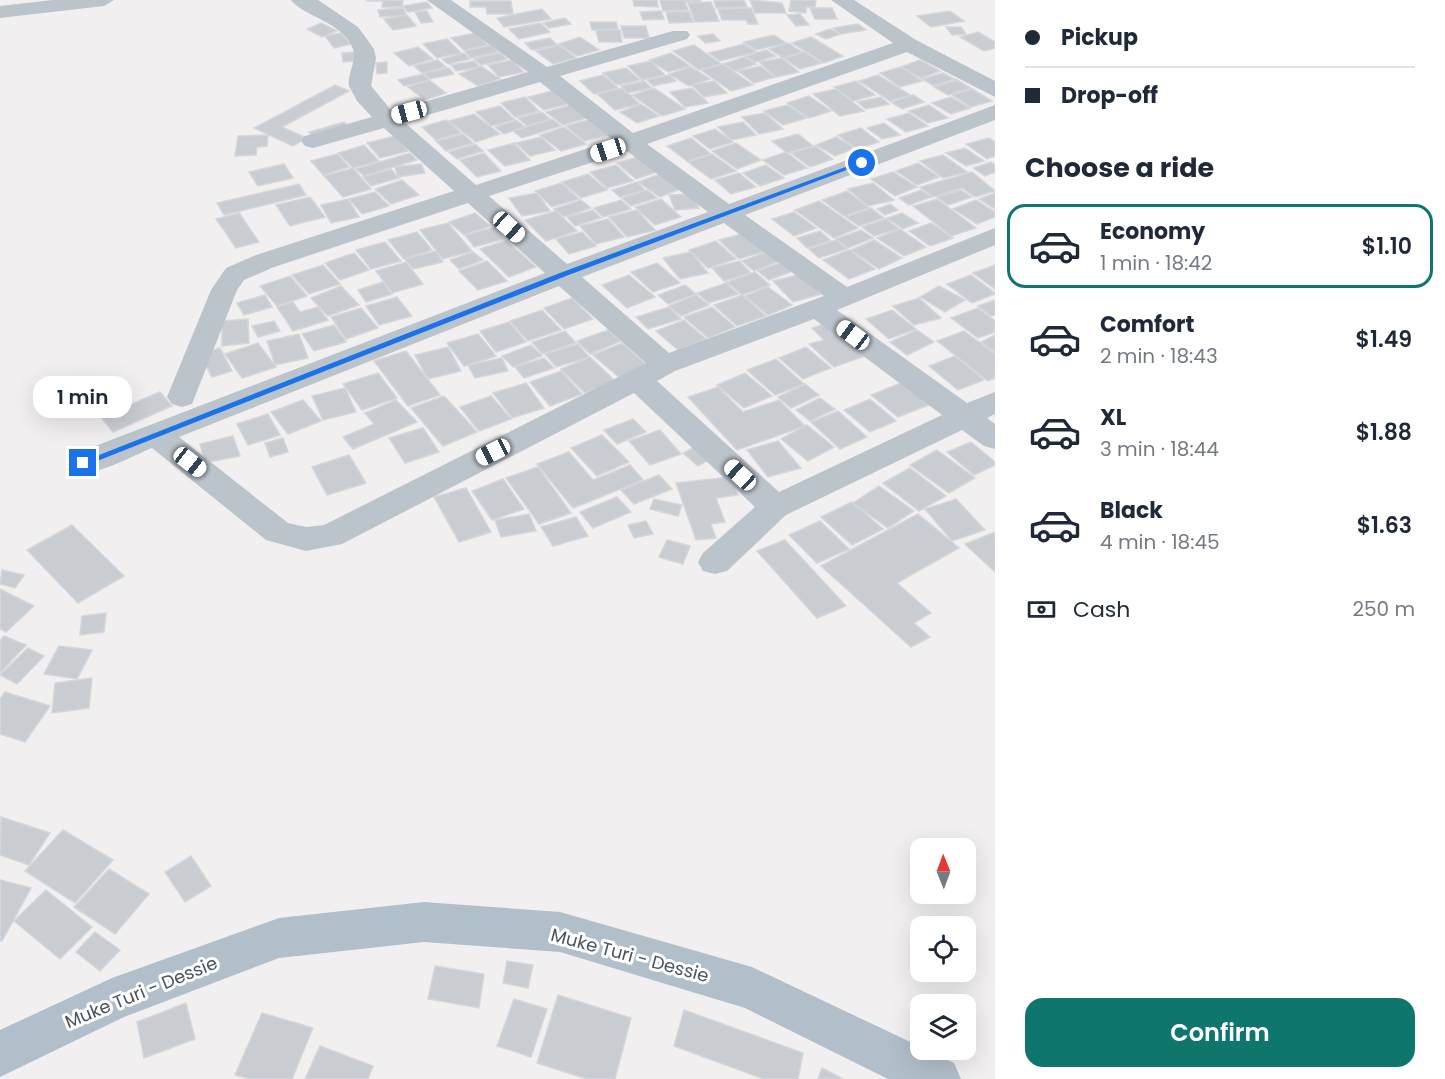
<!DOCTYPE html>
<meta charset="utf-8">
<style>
:root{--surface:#fff;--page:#f2f2f3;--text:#1f2937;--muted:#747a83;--line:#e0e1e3;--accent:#0f766e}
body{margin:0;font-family:Poppins,sans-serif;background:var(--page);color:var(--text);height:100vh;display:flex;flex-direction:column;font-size:22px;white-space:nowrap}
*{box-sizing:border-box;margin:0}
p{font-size:20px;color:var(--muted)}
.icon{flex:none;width:33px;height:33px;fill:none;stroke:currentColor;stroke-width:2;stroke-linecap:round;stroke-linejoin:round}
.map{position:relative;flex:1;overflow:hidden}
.sheet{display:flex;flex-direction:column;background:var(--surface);width:450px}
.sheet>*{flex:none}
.hud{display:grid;align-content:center;height:132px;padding:0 30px;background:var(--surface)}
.needle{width:39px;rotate:359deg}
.tools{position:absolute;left:910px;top:838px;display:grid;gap:12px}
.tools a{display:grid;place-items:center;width:66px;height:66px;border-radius:12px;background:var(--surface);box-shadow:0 6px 24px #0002;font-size:30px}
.end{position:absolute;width:27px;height:27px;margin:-14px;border:8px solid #1a73e8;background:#fff;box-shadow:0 0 0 3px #fff}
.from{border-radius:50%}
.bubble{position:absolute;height:42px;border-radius:18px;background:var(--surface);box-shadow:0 6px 24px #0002;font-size:20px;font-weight:600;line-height:42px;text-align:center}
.car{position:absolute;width:18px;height:36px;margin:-18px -9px;border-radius:8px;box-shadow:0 0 4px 2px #0007;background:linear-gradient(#fff 24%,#345 0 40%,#fff 0 76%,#345 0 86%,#fff 0)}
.hud b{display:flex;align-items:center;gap:21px;height:57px;font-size:22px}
.hud b+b{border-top:2px solid var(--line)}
.hud i{width:15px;height:15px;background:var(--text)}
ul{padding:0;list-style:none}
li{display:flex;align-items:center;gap:18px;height:84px;margin:0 12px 9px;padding:0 18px;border:3px solid transparent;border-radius:18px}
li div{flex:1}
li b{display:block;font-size:22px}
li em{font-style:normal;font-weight:600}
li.selected{border-color:var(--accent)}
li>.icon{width:54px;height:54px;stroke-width:1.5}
h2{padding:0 30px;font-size:27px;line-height:72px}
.pay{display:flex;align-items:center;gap:15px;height:66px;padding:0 30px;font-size:22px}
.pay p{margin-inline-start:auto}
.action{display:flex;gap:12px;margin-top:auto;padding:12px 30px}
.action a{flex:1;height:69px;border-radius:18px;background:var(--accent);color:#fff;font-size:24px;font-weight:600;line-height:69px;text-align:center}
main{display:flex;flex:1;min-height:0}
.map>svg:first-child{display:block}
.building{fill:#c9ccd1;stroke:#d4d6da;stroke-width:1.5}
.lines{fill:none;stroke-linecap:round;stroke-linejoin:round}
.minor{fill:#bcc4cb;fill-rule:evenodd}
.major{fill:#b1bfcb;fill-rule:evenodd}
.route{fill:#1a73e8}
.labels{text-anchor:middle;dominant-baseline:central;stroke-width:6;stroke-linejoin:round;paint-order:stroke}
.near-street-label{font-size:18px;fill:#49535b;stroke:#fff}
</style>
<main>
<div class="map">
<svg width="995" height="1079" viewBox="0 0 995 1079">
<rect width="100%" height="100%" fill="#f1efef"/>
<path class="building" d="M403,0L402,7H382L383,1H366Z
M633,0H657L658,7L634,6Z
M660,0H700L701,2H685L688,10L663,11Z
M744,0L747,7L716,8L714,1Z
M750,0L782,3L786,13H755Z
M791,0H816L815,7H806V13L789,11Z
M470,1H511L513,14H487L486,7H470Z
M427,2L432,8L408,12L403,6Z
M711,2L719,21L695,22L688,3Z
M404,8L406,15L380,17L378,10Z
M751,8L758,24H748L746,20H722L718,9Z
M810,8H832L837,19H815Z
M542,9L551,19L504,27L497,18Z
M427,11L433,22L421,23L415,12Z
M661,11L664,19L643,20L640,12Z
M689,11L693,22L669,23L666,12Z
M950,11L964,21L931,27L917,16Z
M800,14L809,25L796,26L787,15Z
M407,15L416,26L393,30L384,19Z
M565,18L571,24L549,28L543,23Z
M590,22H616L618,29L592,30Z
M321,23L337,31L322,37L307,29Z
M540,23L550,32L519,39L509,29Z
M858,24L866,30L841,34L833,28Z
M621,26H646L649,38H624Z
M946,27H961L966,34L952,35Z
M830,29L841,34L826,39L816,34Z
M596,30H620L622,42H599Z
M978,32L995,42V48L984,51L960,37Z
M341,33L351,44L334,48L325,36Z
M475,33L488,45L464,50L451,38Z
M713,34L720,41L705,43L698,36Z
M774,35L786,43L756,50L744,42Z
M580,37L599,50L577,56L559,44Z
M811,37L843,56L824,63L792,43Z
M550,38L557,45L532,50L525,43Z
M447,39L461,53L437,58L423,44Z
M788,43L802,52L783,58L769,49Z
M744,44L756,52L720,61L709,53Z
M491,45L498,52L471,58L465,51Z
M559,45L576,58L553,64L536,51Z
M694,45L721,64L699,70L673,51Z
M418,47L433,59L409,66L394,53Z
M766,50L776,56L755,62L745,56Z
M359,52L360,61L343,62L342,53Z
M805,52L822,63L800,69L784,58Z
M464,53L470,59L448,64L442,59Z
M500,53L507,59L481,65L474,59Z
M671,53L690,66L668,72L649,60Z
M744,57L756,64L735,71L723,64Z
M782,58L799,72L776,77L759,62Z
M438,60L446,67L422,73L414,66Z
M512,60L524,72L499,77L488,65Z
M920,60L940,71L921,78L901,67Z
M474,61L480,67L456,71L451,65Z
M651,61L665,75L642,80L628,66Z
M387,62V73L377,74L376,63Z
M723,64L753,85L731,91L701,70Z
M481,66L500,79L478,86L459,74Z
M760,66L775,77L754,83L738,71Z
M691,67L710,79L689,86L669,74Z
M901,67L922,81L900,87L880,73Z
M449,68L454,74L430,79L424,73Z
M626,68L640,80L617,85L603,73Z
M943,73L955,79L934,86L922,79Z
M423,74L429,80L404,86L398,80Z
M603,75L618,88L594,94L580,81Z
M669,75L676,81L653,86L647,80Z
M878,75L910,95L890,101L859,81Z
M429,80L446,93L425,100L408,87Z
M957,80L971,88L948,95L934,87Z
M644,81L652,88L628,93L621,86Z
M714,81L727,93L704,97L692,85Z
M856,81L875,95L853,101L834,87Z
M335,85L349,91L282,127L307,138L293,146L254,128Z
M622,88L640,104L615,110L597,94Z
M654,88L685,109L662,116L632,95Z
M692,88L708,103L685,107L670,92Z
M836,89L864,111L840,116L813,94Z
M972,89L992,101L971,107L952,95Z
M552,91L568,104L544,110L528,97Z
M913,95L924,102L902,109L891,102Z
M809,96L831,111L809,118L787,103Z
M525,97L539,111L515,117L501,103Z
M881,97L889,104L866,109L857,102Z
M951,97L970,108L951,114L932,103Z
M574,104L590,117L563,125L546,112Z
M641,104L659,116L637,123L620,112Z
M787,105L807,118L783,125L764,111Z
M929,105L948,118L928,123L909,111Z
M500,106L515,120L491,126L476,112Z
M542,112L550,119L527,126L518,118Z
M765,113L783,129L759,134L742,117Z
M909,113L928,126L906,132L887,119Z
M474,114L500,134L476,142L449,121Z
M552,119L561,126L522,138L513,131Z
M591,119L609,135L584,141L566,126Z
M446,120L461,133L436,140L422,127Z
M516,120L525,127L504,134L495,127Z
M344,122L350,128L315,138L309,132Z
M743,122L756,135L731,140L718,127Z
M884,123L900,135L882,139L867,128Z
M564,127L586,144L561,151L540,135Z
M861,128L879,142L857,149L838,135Z
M715,129L733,142L710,149L693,136Z
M463,134L473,143L446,151L436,141Z
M798,134L813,146L787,153L772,141Z
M268,135L267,146L257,147L256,155L235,156L238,136Z
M395,136L408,151L380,158L367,143Z
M541,137L555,150L530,156L516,143Z
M836,137L855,148L835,156L816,145Z
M691,138L711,154L687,161L667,146Z
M989,138L995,142V156L987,159L966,144Z
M514,143L530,160L505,166L488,150Z
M736,143L761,160L737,169L712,151Z
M475,144L483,151L457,159L449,152Z
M364,145L379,161L353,168L338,153Z
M815,146L833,159L810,167L791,153Z
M965,148L984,161L966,166L946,153Z
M786,152L807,168L784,175L763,160Z
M410,153L417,160L364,176L356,169Z
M484,153L501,171L477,177L460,160Z
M337,154L349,167L323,175L311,161Z
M712,154L736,171L711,179L688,162Z
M943,155L967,172L943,178L920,161Z
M641,156L660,171L636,179L617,163Z
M991,162L995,165V172L985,176L973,168Z
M918,163L939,177L917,185L896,171Z
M284,164L293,178L258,186L249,172Z
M421,164L425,173L398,177L395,167Z
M616,165L633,181L607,188L590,172Z
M766,165L784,178L760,186L743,173Z
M353,168L371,189L343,197L324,176Z
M391,169L399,178L371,186L363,177Z
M893,172L917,187L895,196L871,179Z
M972,172L995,191L975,197L962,188L933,197L920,187Z
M662,173L683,188L660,197L638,182Z
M739,173L756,187L731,194L715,180Z
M588,174L607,190L581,198L562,182Z
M402,180L419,195L391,204L375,189Z
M637,182L645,190L620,197L612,190Z
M561,183L579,199L552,207L535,191Z
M873,183L894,200L868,206L848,189Z
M299,184L306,195L224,215L217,203Z
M647,190L657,198L631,206L622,198Z
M921,190L931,197L909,205L899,198Z
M961,190L972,197L948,205L937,197Z
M847,191L869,208L844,216L822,200Z
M375,192L389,206L362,214L349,199Z
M537,193L550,211L522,216L509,198Z
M995,193V209L979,199Z
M692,194L699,208L675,210L669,195Z
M310,197L325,217L290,226L276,205Z
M348,199L359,217L331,223L321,205Z
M661,199L681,217L655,225L635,207Z
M937,199L976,228L951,236L913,206Z
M581,200L591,208L564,217L554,209Z
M621,200L631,209L603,217L594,208Z
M976,200L995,212V217L977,224L953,209Z
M819,201L858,228L834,238L795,210Z
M890,204L898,210L885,215L877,209Z
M871,208L884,218L859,226L846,217Z
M593,210L601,218L575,226L567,217Z
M637,210L655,230L627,237L609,217Z
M556,211L577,231L546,241L525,220Z
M794,212L816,228L794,236L772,219Z
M239,213L259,242L236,248L216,219Z
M475,213L490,226L464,235L449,222Z
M902,213L918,223L903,229L887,218Z
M608,219L624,237L596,244L580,226Z
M886,219L899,229L874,236L862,227Z
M448,223L472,251L443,259L420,230Z
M931,223L953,238L930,246L909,231Z
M495,227L504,239L474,247L465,235Z
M900,229L926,247L904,256L877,238Z
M861,230L873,238L848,248L836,239Z
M820,231L831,241L807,248L797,238Z
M417,232L432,250L404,259L388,240Z
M582,232L596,246L569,254L556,239Z
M746,233L766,251L739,259L719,240Z
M506,240L536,267L509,277L480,249Z
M836,240L847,249L819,258L809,249Z
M874,240L902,258L879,269L851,250Z
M716,241L736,259L708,268L689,250Z
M385,242L401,261L371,269L356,250Z
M849,250L875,269L849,279L823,260Z
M436,251L443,262L413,269L405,259Z
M769,251L782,260L754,271L742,261Z
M473,252L483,260L459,269L450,260Z
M691,252L708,273L680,279L663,258Z
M354,253L369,270L340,280L325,263Z
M487,261L507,281L478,290L459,271Z
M739,261L751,273L724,281L712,268Z
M406,262L423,284L392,293L376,271Z
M782,262L793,271L769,280L758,271Z
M657,263L680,283L653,292L631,272Z
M323,265L340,284L309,294L292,275Z
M995,265V289L973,273Z
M755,272L770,285L742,295L727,282Z
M802,274L821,294L793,302L773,281Z
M629,275L655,297L627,308L602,285Z
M971,275L995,293V294L972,303L947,284Z
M290,276L307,296L277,306L260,286Z
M383,282L392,294L366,302L358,290Z
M726,283L738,294L709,303L697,293Z
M685,285L696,294L668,304L658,295Z
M341,286L359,305L328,316L311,298Z
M939,286L965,300L945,312L920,297Z
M768,287L792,305L768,315L745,296Z
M265,295L272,307L244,315L237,303Z
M696,295L709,305L681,316L669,306Z
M742,295L766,316L737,326L714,305Z
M397,297L412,316L379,325L366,306Z
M572,298L593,319L564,329L544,308Z
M919,298L941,318L914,325L893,306Z
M995,300V315L991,316L978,306Z
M293,302L300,312L318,307L328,320L293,331L277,307Z
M669,307L681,319L648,329L636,317Z
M712,307L735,327L708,338L684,317Z
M361,308L378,328L346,339L331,317Z
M978,308L995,321V332L978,338L951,318Z
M542,310L561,330L528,341L510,321Z
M892,310L916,329L889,339L866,319Z
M248,319L249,343L222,346V321Z
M684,320L706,339L678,350L656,331Z
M274,321L280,331L258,337L252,326Z
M509,322L526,342L496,352L480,331Z
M827,323L865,356L834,367L809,344L824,340L812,328Z
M334,325L346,342L314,351L302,334Z
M608,330L621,341L590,354L577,341Z
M917,330L934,342L907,355L890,342Z
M565,331L576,343L542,354L532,342Z
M964,331L995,354V378L988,381L937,341Z
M299,334L308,358L275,365L267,341Z
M478,334L496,356L464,366L447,343Z
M995,335V352L981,342Z
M258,343L276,367L242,378L225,354Z
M622,343L649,367L621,379L593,355Z
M578,344L589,357L556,367L545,354Z
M531,345L542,356L513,367L502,356Z
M448,347L461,371L428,379L415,355Z
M806,347L831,368L803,379L779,358Z
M220,348L232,371L212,377L200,354Z
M406,351L440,395L408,406L374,361Z
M955,356L984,380L958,390L929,366Z
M590,357L615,381L585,393L561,369Z
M502,358L508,371L475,378L468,365Z
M544,358L554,368L524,378L515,367Z
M776,359L804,384L775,395L747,370Z
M561,371L582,394L550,406L530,382Z
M378,373L397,398L362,410L343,384Z
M745,373L772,396L744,408L717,385Z
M903,382L929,405L898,417L871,395Z
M526,383L544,408L512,418L493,393Z
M805,384L819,395L791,408L778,397Z
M718,387L743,412L779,400L805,426L737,450L688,397Z
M345,388L356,412L323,420L312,396Z
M160,392L172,406L113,432L101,417Z
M444,396L477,432L443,446L411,408Z
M491,396L511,419L479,431L460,407Z
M820,398L835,409L810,421L796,410Z
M870,399L896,421L870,432L844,410Z
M303,400L321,421L288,434L271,412Z
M396,400L417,422L353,449L343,437L374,424L365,413Z
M838,411L867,437L840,449L811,422Z
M268,414L280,435L248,445L237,424Z
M633,419L646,432L617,444L604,430Z
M807,425L834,447L808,461L781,439Z
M423,428L439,452L405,463L389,438Z
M660,430L681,454L650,465L629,441Z
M602,435L629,462L597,476L571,448Z
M233,436L240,456L205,463L200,444Z
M283,438L288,452L270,457L265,443Z
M778,441L801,468L768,477L747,450Z
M971,442L995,462V465L974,475L947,452Z
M697,446L712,458L698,466L683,453Z
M937,450L975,478L949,493L910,465Z
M569,452L593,480L630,465L643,480L573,508L537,464Z
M349,455L366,483L327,495L312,467Z
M538,467L571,513L539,524L506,478Z
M910,468L946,496L919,511L883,483Z
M659,475L672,489L634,504L621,490Z
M731,477L738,495L716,498L725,522L711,524L716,538L696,540L676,483Z
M503,479L524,509L492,520L472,491Z
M879,486L914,511L888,528L853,503Z
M466,488L491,532L459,542L434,497Z
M617,497L631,512L593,528L580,512Z
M654,499L682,505L678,516L650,509Z
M956,499L985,530L952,541L925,509Z
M852,502L883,529L852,545L821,517Z
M529,514L536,531L501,537L495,520Z
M918,514L959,548L897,583L931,613L914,623L930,637L911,647L821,566Z
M576,517L588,536L553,546L541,527Z
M646,521L653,534L634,538L628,525Z
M820,521L849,549L817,563L789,535Z
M72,525L124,576L78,603L27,550Z
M995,532V572L965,544Z
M667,540L690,546L683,564L659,557Z
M785,540L846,606L817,618L757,551Z
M2,570L24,575L15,588L0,584Z
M0,589L34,606L6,632L0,629Z
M106,613L104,632L80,635L82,616Z
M4,636L26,645L0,673V641Z
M59,646L92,650L77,679L44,674Z
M28,648L44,656L17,684L0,675Z
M92,678L89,708L52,713L55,683Z
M5,692L50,706L25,742L0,734V699Z
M1,817L50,833L29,865L0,855Z
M63,830L113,860L75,903L25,871Z
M191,856L211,886L185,902L165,872Z
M109,869L149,894L115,934L74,907Z
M0,880L31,888L2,941H0Z
M46,890L92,927L60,959L14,921Z
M95,932L120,950L100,971L76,952Z
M507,961L533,965L528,988L503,983Z
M435,966L484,974L479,1008L428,999Z
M558,995L631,1018L615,1079H587L537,1063Z
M514,999L547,1009L531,1057L497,1046Z
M186,1003L195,1039L144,1058L137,1022Z
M684,1010L803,1053L798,1079H764L674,1046Z
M262,1013L313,1028L292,1079H249L235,1075Z
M320,1046L373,1066L368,1079H305Z
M822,1068L843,1079H818Z"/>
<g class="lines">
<path class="minor" d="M53,0H114L104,6L0,18V6Z
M291,0H318L358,27L374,49L376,58L371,86L392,111L528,72L427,0H451L547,67L673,31H687L690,35L687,39L560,76L633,133L893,43L831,0H854L916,40L995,81V97L907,52L647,144L729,204L995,105V120L745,215L847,287L995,228V245L837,310L967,403L995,392V414L987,418L995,424V449L984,446L962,430L786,515L727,571L715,574L703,571L698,562L703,553L755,507L634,393L342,544L306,551L266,540L152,448C129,457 96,478 72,471L67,463L72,455L545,273L468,203L274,267L244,280L237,290L192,404L182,407L172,404L167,397L211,290L226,268L256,255L454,191L384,128L313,148L305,146L301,141L305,136L372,117L357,101L349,86C347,73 357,62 353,49C344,22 302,16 291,0ZM540,82L613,140L476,185L404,122ZM627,151L708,212L567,264L489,196ZM724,223L824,296L669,353L582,277ZM559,286L646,363L324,525L306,527L288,523L179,437ZM814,319L942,415L779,492L657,381L675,371Z"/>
<path class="major" d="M424,902L560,912L752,967L921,1047V1050H928L954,1063L961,1079H888L745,1008L560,952L424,942L279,958L124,1017L0,1077V1030L112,978L279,918Z"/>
</g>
<path class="route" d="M859,162L865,163L566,276L87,465L79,463L560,273Z"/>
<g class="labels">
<g class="near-street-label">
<text transform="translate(630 955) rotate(15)">Muke Turi - Dessie</text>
<text transform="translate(141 992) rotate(-22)">Muke Turi - Dessie</text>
</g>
</g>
</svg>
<div class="tools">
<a><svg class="needle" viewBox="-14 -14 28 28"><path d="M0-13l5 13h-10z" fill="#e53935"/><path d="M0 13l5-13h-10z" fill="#747a83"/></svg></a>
<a><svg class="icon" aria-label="locate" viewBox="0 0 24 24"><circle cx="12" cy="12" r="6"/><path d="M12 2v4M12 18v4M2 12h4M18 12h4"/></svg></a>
<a><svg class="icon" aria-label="layers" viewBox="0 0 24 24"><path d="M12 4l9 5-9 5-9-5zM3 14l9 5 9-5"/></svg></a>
</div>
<i class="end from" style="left:862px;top:163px"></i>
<i class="end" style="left:83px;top:463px"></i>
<div class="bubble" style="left:33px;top:376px;width:99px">1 min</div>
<i class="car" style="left:409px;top:112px;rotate:255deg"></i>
<i class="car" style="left:608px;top:150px;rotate:252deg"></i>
<i class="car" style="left:509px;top:227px;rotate:132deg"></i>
<i class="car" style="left:853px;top:335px;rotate:307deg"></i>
<i class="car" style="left:493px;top:452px;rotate:243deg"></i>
<i class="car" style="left:190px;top:462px;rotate:128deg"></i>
<i class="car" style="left:740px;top:475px;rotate:313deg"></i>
</div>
<section class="sheet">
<div class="hud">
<b><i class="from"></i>Pickup</b>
<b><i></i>Drop-off</b>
</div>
<h2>Choose a ride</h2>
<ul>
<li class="selected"><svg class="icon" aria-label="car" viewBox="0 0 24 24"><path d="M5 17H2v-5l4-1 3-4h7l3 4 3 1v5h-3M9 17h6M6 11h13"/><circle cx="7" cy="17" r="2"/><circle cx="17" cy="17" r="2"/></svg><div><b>Economy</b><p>1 min · 18:42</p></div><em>$1.10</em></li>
<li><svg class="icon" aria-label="car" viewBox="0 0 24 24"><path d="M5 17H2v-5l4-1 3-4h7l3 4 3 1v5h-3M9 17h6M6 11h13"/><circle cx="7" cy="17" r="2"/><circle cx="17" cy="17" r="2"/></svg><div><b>Comfort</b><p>2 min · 18:43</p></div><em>$1.49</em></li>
<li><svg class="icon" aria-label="car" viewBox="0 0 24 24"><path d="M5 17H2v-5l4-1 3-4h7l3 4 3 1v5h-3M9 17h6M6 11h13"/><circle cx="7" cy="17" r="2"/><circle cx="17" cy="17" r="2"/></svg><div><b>XL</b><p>3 min · 18:44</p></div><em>$1.88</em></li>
<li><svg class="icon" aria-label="car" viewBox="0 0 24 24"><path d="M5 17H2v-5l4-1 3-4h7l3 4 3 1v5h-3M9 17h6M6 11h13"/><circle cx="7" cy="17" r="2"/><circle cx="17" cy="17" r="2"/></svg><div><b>Black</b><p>4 min · 18:45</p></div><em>$1.63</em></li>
</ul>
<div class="pay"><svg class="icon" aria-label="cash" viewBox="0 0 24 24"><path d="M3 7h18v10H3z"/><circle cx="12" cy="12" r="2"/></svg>Cash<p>250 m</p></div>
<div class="action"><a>Confirm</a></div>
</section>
</main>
